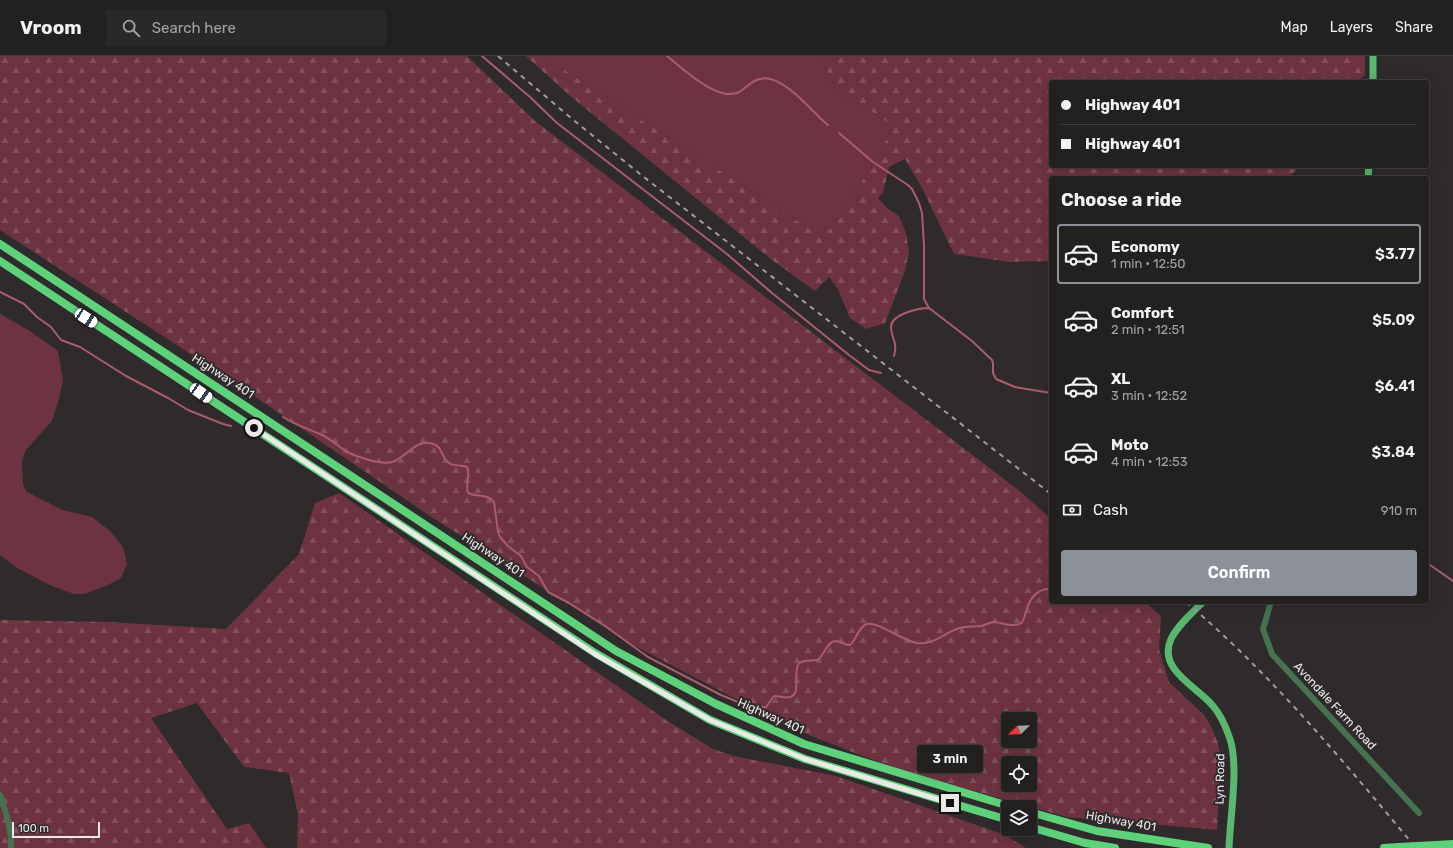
<!DOCTYPE html>
<meta charset="utf-8">
<style>
:root{--surface:#232020;--page:#2b2829;--text:#f1f3f6;--muted:#a3a3a5;--line:#403e3e;--accent:#8c9099}
body{margin:0;font-family:Rubik,sans-serif;background:var(--page);color:var(--text);height:100vh;display:flex;flex-direction:column;font-size:15px;white-space:nowrap}
*{box-sizing:border-box;margin:0}
p{font-size:13px;color:var(--muted)}
.icon{flex:none;width:22px;height:22px;fill:none;stroke:currentColor;stroke-width:2;stroke-linecap:round;stroke-linejoin:round}
.map{position:relative;flex:1;overflow:hidden}
.side{position:absolute;left:1049px;top:120px;width:380px;height:428px;display:flex;flex-direction:column;background:var(--surface);border-radius:4px;box-shadow:0 4px 16px #0002,0 0 0 1px var(--line)}
.side>*{flex:none}
.guide{position:absolute;left:1049px;top:24px;width:380px;height:88px;border-radius:4px;box-shadow:0 4px 16px #0002,0 0 0 1px var(--line);display:grid;align-content:center;height:88px;padding:0 12px;background:var(--surface)}
.needle{width:26px;rotate:247deg}
.fabs{position:absolute;left:1001px;top:656px;display:grid;gap:8px}
.fabs a{display:grid;place-items:center;width:36px;height:36px;border-radius:4px;background:var(--surface);box-shadow:0 4px 16px #0002,0 0 0 1px var(--line);font-size:20px}
.scale{position:absolute;left:12px;bottom:10px;width:88px;box-sizing:border-box;padding-left:4px;border:2px solid #ece9e9;border-top:0;font-size:11px;line-height:14px;white-space:nowrap;color:#ece9e9;-webkit-text-stroke:3px #2f2a2b;paint-order:stroke}
.end{position:absolute;width:18px;height:18px;margin:-9px;border:5px solid #ece9e9;background:#111;box-shadow:0 0 0 2px #111}
.from{border-radius:50%}
.bubble{position:absolute;height:28px;border-radius:4px;background:var(--surface);box-shadow:0 4px 16px #0002,0 0 0 1px var(--line);font-size:13px;font-weight:600;line-height:28px;text-align:center}
.car{position:absolute;width:12px;height:24px;margin:-12px -6px;border-radius:5px;box-shadow:0 0 3px 1px #0007;background:linear-gradient(#fff 24%,#345 0 40%,#fff 0 76%,#345 0 86%,#fff 0)}
.guide b{display:flex;align-items:center;gap:14px;height:38px;font-size:15px}
.guide b+b{border-top:1px solid var(--line)}
.guide i{width:10px;height:10px;background:var(--text)}
ul{padding:0;list-style:none}
li{display:flex;align-items:center;gap:12px;height:60px;margin:0 8px 6px;padding:0 4px;border:2px solid transparent;border-radius:4px}
li div{flex:1}
li b{display:block;font-size:15px}
li em{font-style:normal;font-weight:600}
li.selected{border-color:var(--accent)}
li>.icon{width:36px;height:36px;stroke-width:1.5}
h2{padding:0 12px;font-size:18px;line-height:48px}
.pay{display:flex;align-items:center;gap:10px;height:44px;padding:0 12px;font-size:15px}
.pay p{margin-inline-start:auto}
.action{display:flex;gap:8px;margin-top:auto;padding:8px 12px}
.action a{flex:1;height:46px;border-radius:4px;background:var(--accent);color:#fff;font-size:16px;font-weight:600;line-height:46px;text-align:center}
header{display:flex;align-items:center;gap:24px;box-sizing:border-box;height:56px;padding:0 20px;background:var(--surface);border-bottom:1px solid var(--line)}
header strong{font-size:19px}
nav{display:flex;gap:22px;margin-inline-start:auto;font-size:14px}
.search{width:280px;height:36px;background:var(--page);display:flex;align-items:center;gap:10px;box-sizing:border-box;padding:0 14px;border-radius:4px;color:var(--muted);font-size:15px}
.map>svg:first-child{display:block}
.grass{fill:#6d3340}
.forest{fill:url(#forest-firs);fill-rule:evenodd}
.lines{fill:none;stroke-linecap:round;stroke-linejoin:round}
.stream{stroke:#aa5c6d;stroke-width:2}
.minor{stroke:#47724f;stroke-width:6}
.major{stroke:#59b76f;stroke-width:7}
.highway{stroke:#5ed27b;stroke-width:8}
.rail{stroke:#a19d9e;stroke-width:2;stroke-dasharray:5 5;stroke-linecap:butt}
.highway-bridge{stroke:#5ed27b;stroke-width:8}
.route{stroke:#ece9e9;stroke-width:5}
.labels{text-anchor:middle;dominant-baseline:central;stroke-width:4;stroke-linejoin:round;paint-order:stroke}
.street-label{font-size:12px;fill:#ece9e9;stroke:#2f2a2b}
</style>
<header>
<strong>Vroom</strong>
<div class="search"><svg class="icon" aria-label="search" viewBox="0 0 24 24"><circle cx="10" cy="10" r="6"/><path d="M15 15l6 6"/></svg>Search here</div>
<nav><a>Map</a><a>Layers</a><a>Share</a></nav>
</header>
<div class="map">
<svg width="1453" height="792" viewBox="0 0 1453 792">
<defs>
<pattern id="forest-firs" width="22" height="20" patternUnits="userSpaceOnUse"><rect width="22" height="20" fill="#6d3340"/><path d="M5 1l3.5 6h-7zM16 11l3.5 6h-7z" fill="#82515c"/></pattern>
</defs>
<rect width="100%" height="100%" fill="#2f2a2b"/>
<path class="grass" d="M543,0H821L835,32L893,70L876,103L837,164L834,172L816,177Z
M0,258L30,275L58,295L63,324L59,343L52,365L26,394L22,405L23,428L26,435L35,440L63,454L92,461L110,475L123,491L127,508L121,522L106,530L84,538H74L52,530L17,512L0,499Z"/>
<path class="forest" d="M0,0H467L535,65L1021,436L1051,463V546H1145L1161,560L1159,593L1169,626L1204,659L1212,672L1218,687L1221,703L1217,774L1067,761L932,723L870,703L789,671L633,589L433,462L235,327L0,174ZM1008,663H1030V685H1008ZM1008,707H1030V729H1008Z
M526,0H543L816,177L834,172L837,164L876,103L893,70L835,32L821,0H1365V19L1356,26H1051V110H1301L1288,122H1051V205L1010,206L954,198L922,132L905,103L889,111L883,137L878,142L888,153L899,160L906,177L909,195L905,215L885,267L866,273L850,262L838,233L829,221L815,235L772,204L569,39Z
M339,437L669,666L713,693L734,700L836,720L1005,779L1026,792H297L298,759L289,717L244,711L197,647L151,662L227,773L249,767L266,792H0V564L109,566L226,573L299,498L315,447Z"/>
<g class="lines">
<path class="stream" d="M482,0L530,41L557,67L727,198L772,237L849,299L869,314L881,317
M667,0C682,12 720,49 741,35C750,28 757,20 770,23C791,28 811,55 828,69
M839,77L873,106L908,129L912,133L919,147L922,157L924,189V243L929,252L972,285L992,304L993,307V317L996,323L1015,331L1051,337
M0,236L24,248L37,261L51,271L61,284L80,291L126,320L168,342L188,354L223,368L231,370
M894,300C898,285 892,285 891,272C890,258 919,252 929,252
M283,361C295,369 309,373 322,379C331,383 339,391 347,396C357,401 380,409 392,406C404,403 414,385 429,387C444,389 440,401 449,407C454,411 461,408 467,411C471,420 465,429 468,437C476,441 489,438 494,446L498,476L500,481L508,490L521,500L527,511L539,520L548,536L569,547L605,570L648,601L721,639L745,649L755,652L766,651L774,640C780,640 785,642 790,641C802,638 792,617 799,607L804,605L818,604C824,599 828,585 835,585C840,585 844,589 850,589C857,583 858,571 867,568C877,565 903,585 917,587C936,589 944,576 960,572C966,570 974,571 981,570C985,569 989,567 993,566C1000,566 1007,570 1014,569C1017,569 1020,569 1022,566C1024,564 1025,558 1026,555C1030,542 1037,532 1051,533
M1427,507L1453,525"/>
<path class="minor" d="M1271,546L1263,573L1272,598L1419,757
M0,739C6,757 12,773 11,792"/>
<path class="major" d="M1373,26V0
M1368,122L1369,110
M1203,546C1192,557 1178,569 1171,583C1157,614 1198,631 1213,650C1221,659 1226,671 1230,683C1239,711 1230,761 1229,792"/>
<path class="highway" d="M0,188L616,595L716,648L804,688L1012,751
M0,205L595,597L710,664L805,703L1008,764
M1030,756L1097,775L1208,792
M1030,771L1085,787L1115,792
M1436,789L1453,788
M1384,792L1399,791"/>
<path class="rail" d="M498,0L571,62L640,118L1051,438
M1186,546C1272,619 1344,706 1416,792"/>
<path class="highway-bridge" d="M1399,791L1436,789"/>
</g>
<g class="lines">
<path class="route" d="M254,372L595,598L710,664L805,703L950,747"/>
</g>
<g class="labels">
<g class="street-label">
<text transform="translate(223 320) rotate(33)">Highway 401</text>
<text transform="translate(493 499) rotate(33)">Highway 401</text>
<text transform="translate(1335 650) rotate(47)">Avondale Farm Road</text>
<text transform="translate(771 660) rotate(24)">Highway 401</text>
<text transform="translate(1220 723) rotate(-89)">Lyn Road</text>
<text transform="translate(1121 765) rotate(10)">Highway 401</text>
</g>
</g>
</svg>
<div class="fabs">
<a><svg class="needle" viewBox="-14 -14 28 28"><path d="M0-13l5 13h-10z" fill="#e53935"/><path d="M0 13l5-13h-10z" fill="#a3a3a5"/></svg></a>
<a><svg class="icon" aria-label="locate" viewBox="0 0 24 24"><circle cx="12" cy="12" r="6"/><path d="M12 2v4M12 18v4M2 12h4M18 12h4"/></svg></a>
<a><svg class="icon" aria-label="layers" viewBox="0 0 24 24"><path d="M12 4l9 5-9 5-9-5zM3 14l9 5 9-5"/></svg></a>
</div>
<div class="scale">100 m</div>
<i class="end from" style="left:254px;top:372px"></i>
<i class="end" style="left:950px;top:747px"></i>
<div class="bubble" style="left:917px;top:689px;width:66px">3 min</div>
<i class="car" style="left:86px;top:262px;rotate:123deg"></i>
<i class="car" style="left:201px;top:337px;rotate:124deg"></i>
<div class="guide">
<b><i class="from"></i>Highway 401</b>
<b><i></i>Highway 401</b>
</div>
<section class="side">
<h2>Choose a ride</h2>
<ul>
<li class="selected"><svg class="icon" aria-label="car" viewBox="0 0 24 24"><path d="M5 17H2v-5l4-1 3-4h7l3 4 3 1v5h-3M9 17h6M6 11h13"/><circle cx="7" cy="17" r="2"/><circle cx="17" cy="17" r="2"/></svg><div><b>Economy</b><p>1 min · 12:50</p></div><em>$3.77</em></li>
<li><svg class="icon" aria-label="car" viewBox="0 0 24 24"><path d="M5 17H2v-5l4-1 3-4h7l3 4 3 1v5h-3M9 17h6M6 11h13"/><circle cx="7" cy="17" r="2"/><circle cx="17" cy="17" r="2"/></svg><div><b>Comfort</b><p>2 min · 12:51</p></div><em>$5.09</em></li>
<li><svg class="icon" aria-label="car" viewBox="0 0 24 24"><path d="M5 17H2v-5l4-1 3-4h7l3 4 3 1v5h-3M9 17h6M6 11h13"/><circle cx="7" cy="17" r="2"/><circle cx="17" cy="17" r="2"/></svg><div><b>XL</b><p>3 min · 12:52</p></div><em>$6.41</em></li>
<li><svg class="icon" aria-label="car" viewBox="0 0 24 24"><path d="M5 17H2v-5l4-1 3-4h7l3 4 3 1v5h-3M9 17h6M6 11h13"/><circle cx="7" cy="17" r="2"/><circle cx="17" cy="17" r="2"/></svg><div><b>Moto</b><p>4 min · 12:53</p></div><em>$3.84</em></li>
</ul>
<div class="pay"><svg class="icon" aria-label="cash" viewBox="0 0 24 24"><path d="M3 7h18v10H3z"/><circle cx="12" cy="12" r="2"/></svg>Cash<p>910 m</p></div>
<div class="action"><a>Confirm</a></div>
</section>
</div>
